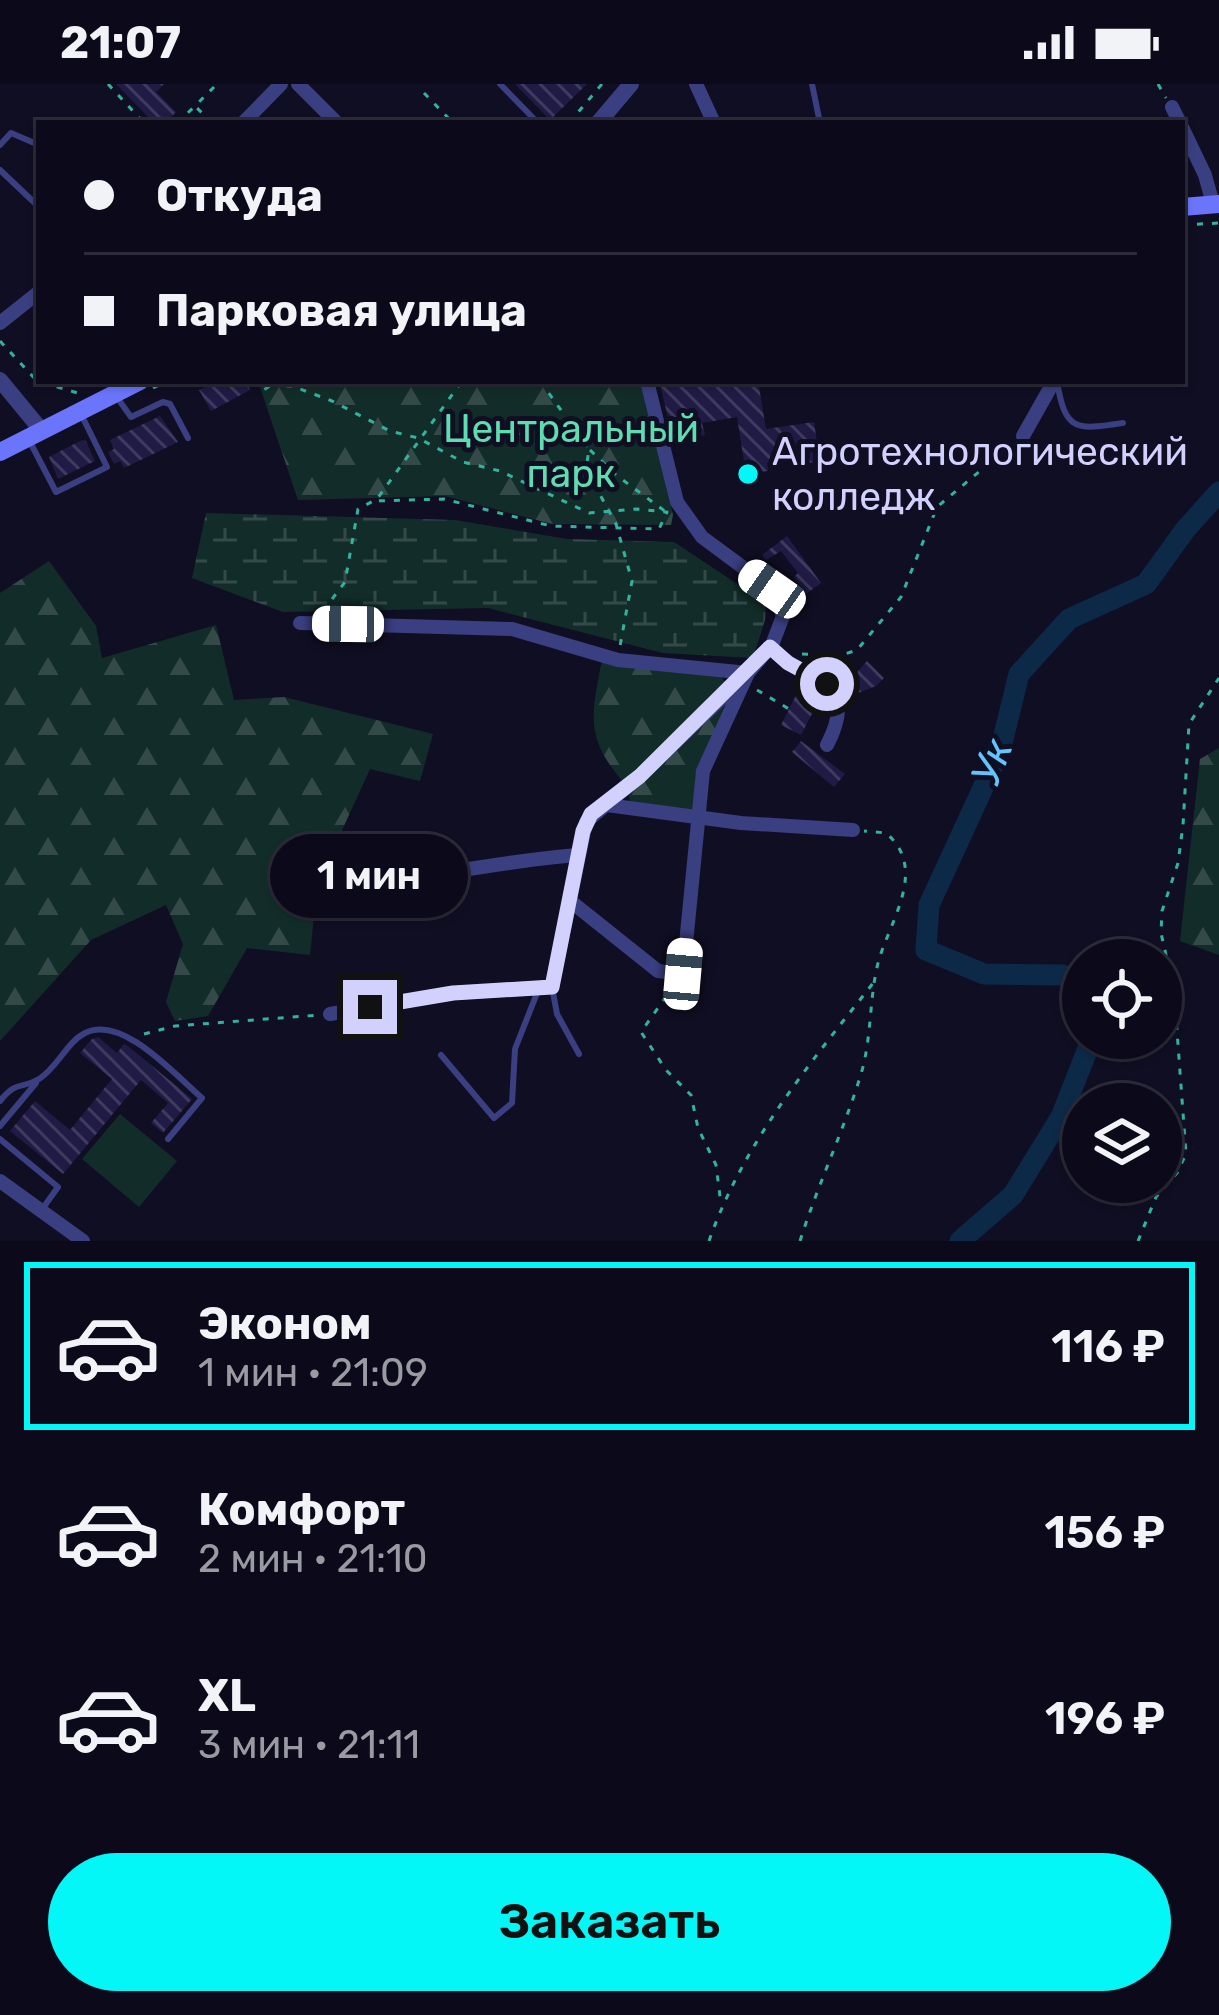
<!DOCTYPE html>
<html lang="ru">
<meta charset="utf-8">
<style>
:root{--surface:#0c0a1a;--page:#1a1827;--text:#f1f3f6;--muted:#9a9aa2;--line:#2c2b39;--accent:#04f7f7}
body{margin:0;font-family:Rubik,sans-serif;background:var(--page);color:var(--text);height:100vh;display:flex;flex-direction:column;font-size:45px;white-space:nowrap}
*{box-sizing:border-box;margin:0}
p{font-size:39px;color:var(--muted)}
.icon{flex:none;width:66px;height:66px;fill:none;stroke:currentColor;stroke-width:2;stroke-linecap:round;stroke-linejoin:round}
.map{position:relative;height:1157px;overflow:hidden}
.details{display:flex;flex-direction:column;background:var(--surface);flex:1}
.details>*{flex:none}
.hud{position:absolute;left:36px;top:36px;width:1149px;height:264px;border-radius:0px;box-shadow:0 3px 9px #0004,0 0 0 3px var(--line);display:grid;align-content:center;height:264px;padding:0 48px;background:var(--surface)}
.controls{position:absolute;left:1062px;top:855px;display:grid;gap:24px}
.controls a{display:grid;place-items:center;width:120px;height:120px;border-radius:50%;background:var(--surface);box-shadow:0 3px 9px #0004,0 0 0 3px var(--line);font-size:60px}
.end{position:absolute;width:54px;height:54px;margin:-27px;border:15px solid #d2d1fe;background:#111;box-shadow:0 0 0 6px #111}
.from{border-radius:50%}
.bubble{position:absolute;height:84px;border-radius:42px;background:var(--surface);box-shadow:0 3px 9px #0004,0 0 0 3px var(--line);font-size:39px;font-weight:600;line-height:84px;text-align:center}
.car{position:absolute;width:36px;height:72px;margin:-36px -18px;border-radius:15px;box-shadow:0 0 9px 3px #0007;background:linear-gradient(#fff 24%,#345 0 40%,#fff 0 76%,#345 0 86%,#fff 0)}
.hud b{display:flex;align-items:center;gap:42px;height:114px;font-size:45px}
.hud b+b{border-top:3px solid var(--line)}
.hud i{width:30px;height:30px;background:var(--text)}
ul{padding:21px 0 0;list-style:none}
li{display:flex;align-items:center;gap:36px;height:168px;margin:0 24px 18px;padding:0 24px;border:6px solid transparent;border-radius:0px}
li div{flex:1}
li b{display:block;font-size:45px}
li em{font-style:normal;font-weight:600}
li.current{border-color:var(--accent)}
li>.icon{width:108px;height:108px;stroke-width:1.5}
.cta{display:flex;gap:24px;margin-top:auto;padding:24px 48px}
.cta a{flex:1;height:138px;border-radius:72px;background:var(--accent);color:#111;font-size:48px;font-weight:600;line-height:138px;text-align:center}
.status{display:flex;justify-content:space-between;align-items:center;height:84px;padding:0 60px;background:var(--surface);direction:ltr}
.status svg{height:33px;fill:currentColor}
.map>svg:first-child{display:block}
.forest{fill:url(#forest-firs)}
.wetland{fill:url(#wetland-marsh)}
.pitch{fill:#122d29}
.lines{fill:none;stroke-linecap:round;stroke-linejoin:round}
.river{stroke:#0d2948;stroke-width:21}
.building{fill:url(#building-back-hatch)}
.path{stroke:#31b39e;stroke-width:3;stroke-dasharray:6 9;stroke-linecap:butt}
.service{stroke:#3a3f81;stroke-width:6}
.minor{stroke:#3a3f81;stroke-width:14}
.tertiary{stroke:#3a3f81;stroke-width:16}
.secondary{stroke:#6a75fc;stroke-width:18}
.route{stroke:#d2d1fe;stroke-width:15}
.poi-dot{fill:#04f7f7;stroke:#100e23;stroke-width:4.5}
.labels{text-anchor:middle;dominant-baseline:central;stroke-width:10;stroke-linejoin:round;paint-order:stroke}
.park-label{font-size:39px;fill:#5eddb1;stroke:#100e23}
.poi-label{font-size:39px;fill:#d2d1fe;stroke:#100e23;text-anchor:start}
.water-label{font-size:42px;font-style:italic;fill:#61c4fc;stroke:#100e23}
</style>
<div class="status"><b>21:07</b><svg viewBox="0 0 49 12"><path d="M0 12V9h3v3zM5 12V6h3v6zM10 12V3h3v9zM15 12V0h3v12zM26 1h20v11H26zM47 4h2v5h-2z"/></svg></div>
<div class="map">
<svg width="1219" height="1157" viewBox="0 0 1219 1157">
<defs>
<pattern id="forest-firs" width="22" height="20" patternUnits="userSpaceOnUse" patternTransform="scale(3)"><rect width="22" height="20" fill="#122d29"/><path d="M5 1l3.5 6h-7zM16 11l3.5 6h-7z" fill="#344a49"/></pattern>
<pattern id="wetland-marsh" width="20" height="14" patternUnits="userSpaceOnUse" patternTransform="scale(3)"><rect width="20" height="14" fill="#122d29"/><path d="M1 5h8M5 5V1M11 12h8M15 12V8" fill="none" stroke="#344a49"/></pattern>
<pattern id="building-back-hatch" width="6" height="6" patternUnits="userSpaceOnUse" patternTransform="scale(3)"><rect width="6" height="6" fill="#1f1b44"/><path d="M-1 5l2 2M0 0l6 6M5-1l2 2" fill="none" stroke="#3f3b60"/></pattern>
</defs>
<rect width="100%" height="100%" fill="#100e23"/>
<path class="forest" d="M258,297H642L673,431L671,441L552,440L445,412L298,416Z
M49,477L96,542L102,574L216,541L234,616L284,613L433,650L420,697L370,685L317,801L310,871L247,864L208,932L175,937L166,918L183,860L166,821L91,856L0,957V509Z
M602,576L718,588L726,599L624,699C585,654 591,632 602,576Z
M732,610L693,730L631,720L628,708Z
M1219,664V871L1180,857L1200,675Z"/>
<path class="wetland" d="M206,429L455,436L567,455L674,458L766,519L765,536L753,574L663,569L488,524L283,528L192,494Z"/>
<path class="pitch" d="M120,1030L177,1077L139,1123L82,1075Z"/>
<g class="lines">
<path class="river" d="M1083,905L1063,891L984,890L926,866L929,821L1000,667L1019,590L1069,535L1146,500L1185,446L1219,408
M960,1157L1013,1111L1061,1033L1092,954"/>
</g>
<path class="building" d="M116,0H164L156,8L176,28L165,39H154Z
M515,0H587L550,36Z
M216,297H246L250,306L211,327L199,306Z
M659,297H694L695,301L758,297L766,345L814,338L820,378L807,379L806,373L767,379L768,387L746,390L737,333L702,339L705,351L674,358Z
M160,332L178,358L124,384L120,377L114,380L108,368L114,365L110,356Z
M82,356L86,357L95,377L58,395L49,373Z
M787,452L821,499L806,510L794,493L798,489L781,467L766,476L762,471Z
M867,577L884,594L876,602L848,613L840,593L831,590L836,579L857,588Z
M798,607L818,618L801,651L781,641Z
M801,657L845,690L834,703L792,668Z
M98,953L117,969L124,960L128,962L192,1015L163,1049L151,1039L168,1019L141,996L63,1090L10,1047L35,1017L70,1046L112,995L80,969L92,955Z"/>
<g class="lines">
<path class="path" d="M108,0L144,39
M1158,0L1166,14
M424,9L453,39
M177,39L194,23
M212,39L195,22L217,0
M569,39L602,0
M1182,141L1219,139
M0,257L37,297L81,310
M255,297L262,307L278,297
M540,297L589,365L586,385L616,440L632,497L620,562
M768,297L769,301
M271,301L292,302L332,317L390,347L418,354L463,378L500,387L589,429L636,425L667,428L659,445L551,442L444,415L373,417
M153,304L167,297
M590,366L616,391L666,428
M323,527L345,498L358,425L377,415L462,297
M802,570L842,571L857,566L901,513L937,423L1012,360
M757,606L789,625
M675,900L641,948L666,986L691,1011L698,1044L716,1081L721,1120
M144,950L175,942L319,931
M709,1157C743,1059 811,978 874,898
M800,1157C818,1100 844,1046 861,990C872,953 869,915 878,879C889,838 929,785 886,749L864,747
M1138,1157L1156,1113L1177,1089L1186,1070L1174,906L1161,849L1162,827L1178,779L1183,741L1189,640L1219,594"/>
<path class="service" d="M500,0L538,39
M812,0L820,39
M0,61L11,49L39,61
M0,86L39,123
M1057,297C1065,348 1076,346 1123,339
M116,312L131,333L163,318L170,320L188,354
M30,358L56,408L107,383L81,330
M552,903L557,930L579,970
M441,971L494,1034L512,1019L515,965L539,904
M0,1017C18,995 21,1006 39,995C57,984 67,958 85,949C122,930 175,991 202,1014L168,1055
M0,1042L36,999
M0,1055L58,1103L43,1124"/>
<path class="minor" d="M298,0L337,39
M696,0L714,39
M1172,23L1180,39
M243,39L281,0
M1182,43L1205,91L1213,120
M0,239L39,208
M1023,352L1054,297
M300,539L512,545L618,576L748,589L703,687L683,890L658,887L569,816
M770,563C806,601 862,594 827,661
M607,721L741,739L853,746
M373,797C442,792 509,776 578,771
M330,930L453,909L552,903L586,738L640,692L748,589L772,561L783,532L772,505L702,453L677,418L647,297
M0,1097L83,1157"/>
<path class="tertiary" d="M598,39L631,0
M0,296L42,347"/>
<path class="secondary" d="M1182,123L1219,120
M0,368L140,297"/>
</g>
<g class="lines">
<path class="route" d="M370,923L453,909L552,903L583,747L591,730L640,692L770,563L788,579L827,600"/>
</g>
<circle class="poi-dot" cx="748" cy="390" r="12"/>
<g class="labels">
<g class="park-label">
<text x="571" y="345">Центральный<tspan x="571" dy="45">парк</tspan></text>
</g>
<g class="poi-label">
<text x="772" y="368">Агротехнологический<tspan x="772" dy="45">колледж</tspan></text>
</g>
<g class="water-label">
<text transform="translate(992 678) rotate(-69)">Ук</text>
</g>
</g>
</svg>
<div class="controls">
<a><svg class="icon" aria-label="locate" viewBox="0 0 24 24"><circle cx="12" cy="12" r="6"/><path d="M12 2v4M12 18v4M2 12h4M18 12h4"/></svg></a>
<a><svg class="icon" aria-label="layers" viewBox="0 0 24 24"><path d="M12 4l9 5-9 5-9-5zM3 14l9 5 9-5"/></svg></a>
</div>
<i class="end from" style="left:827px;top:600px"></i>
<i class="end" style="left:370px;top:923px"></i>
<div class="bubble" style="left:270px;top:750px;width:198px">1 мин</div>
<i class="car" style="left:772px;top:505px;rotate:305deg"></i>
<i class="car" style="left:348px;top:540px;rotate:271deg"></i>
<i class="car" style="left:683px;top:890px;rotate:5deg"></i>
<div class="hud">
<b><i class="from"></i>Откуда</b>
<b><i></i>Парковая улица</b>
</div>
</div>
<section class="details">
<ul>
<li class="current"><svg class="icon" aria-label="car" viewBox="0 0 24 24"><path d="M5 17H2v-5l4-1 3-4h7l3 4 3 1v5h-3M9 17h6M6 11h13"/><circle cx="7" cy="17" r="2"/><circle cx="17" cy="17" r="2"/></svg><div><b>Эконом</b><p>1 мин · 21:09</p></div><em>116 ₽</em></li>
<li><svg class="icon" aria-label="car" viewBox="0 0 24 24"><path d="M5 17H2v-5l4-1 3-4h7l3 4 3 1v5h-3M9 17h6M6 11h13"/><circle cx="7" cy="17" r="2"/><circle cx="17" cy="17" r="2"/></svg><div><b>Комфорт</b><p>2 мин · 21:10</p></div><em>156 ₽</em></li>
<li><svg class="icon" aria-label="car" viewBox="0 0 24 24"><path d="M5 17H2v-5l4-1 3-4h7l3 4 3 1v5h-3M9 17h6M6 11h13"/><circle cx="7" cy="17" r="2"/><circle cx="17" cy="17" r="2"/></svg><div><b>XL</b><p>3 мин · 21:11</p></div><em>196 ₽</em></li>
</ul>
<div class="cta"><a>Заказать</a></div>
</section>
